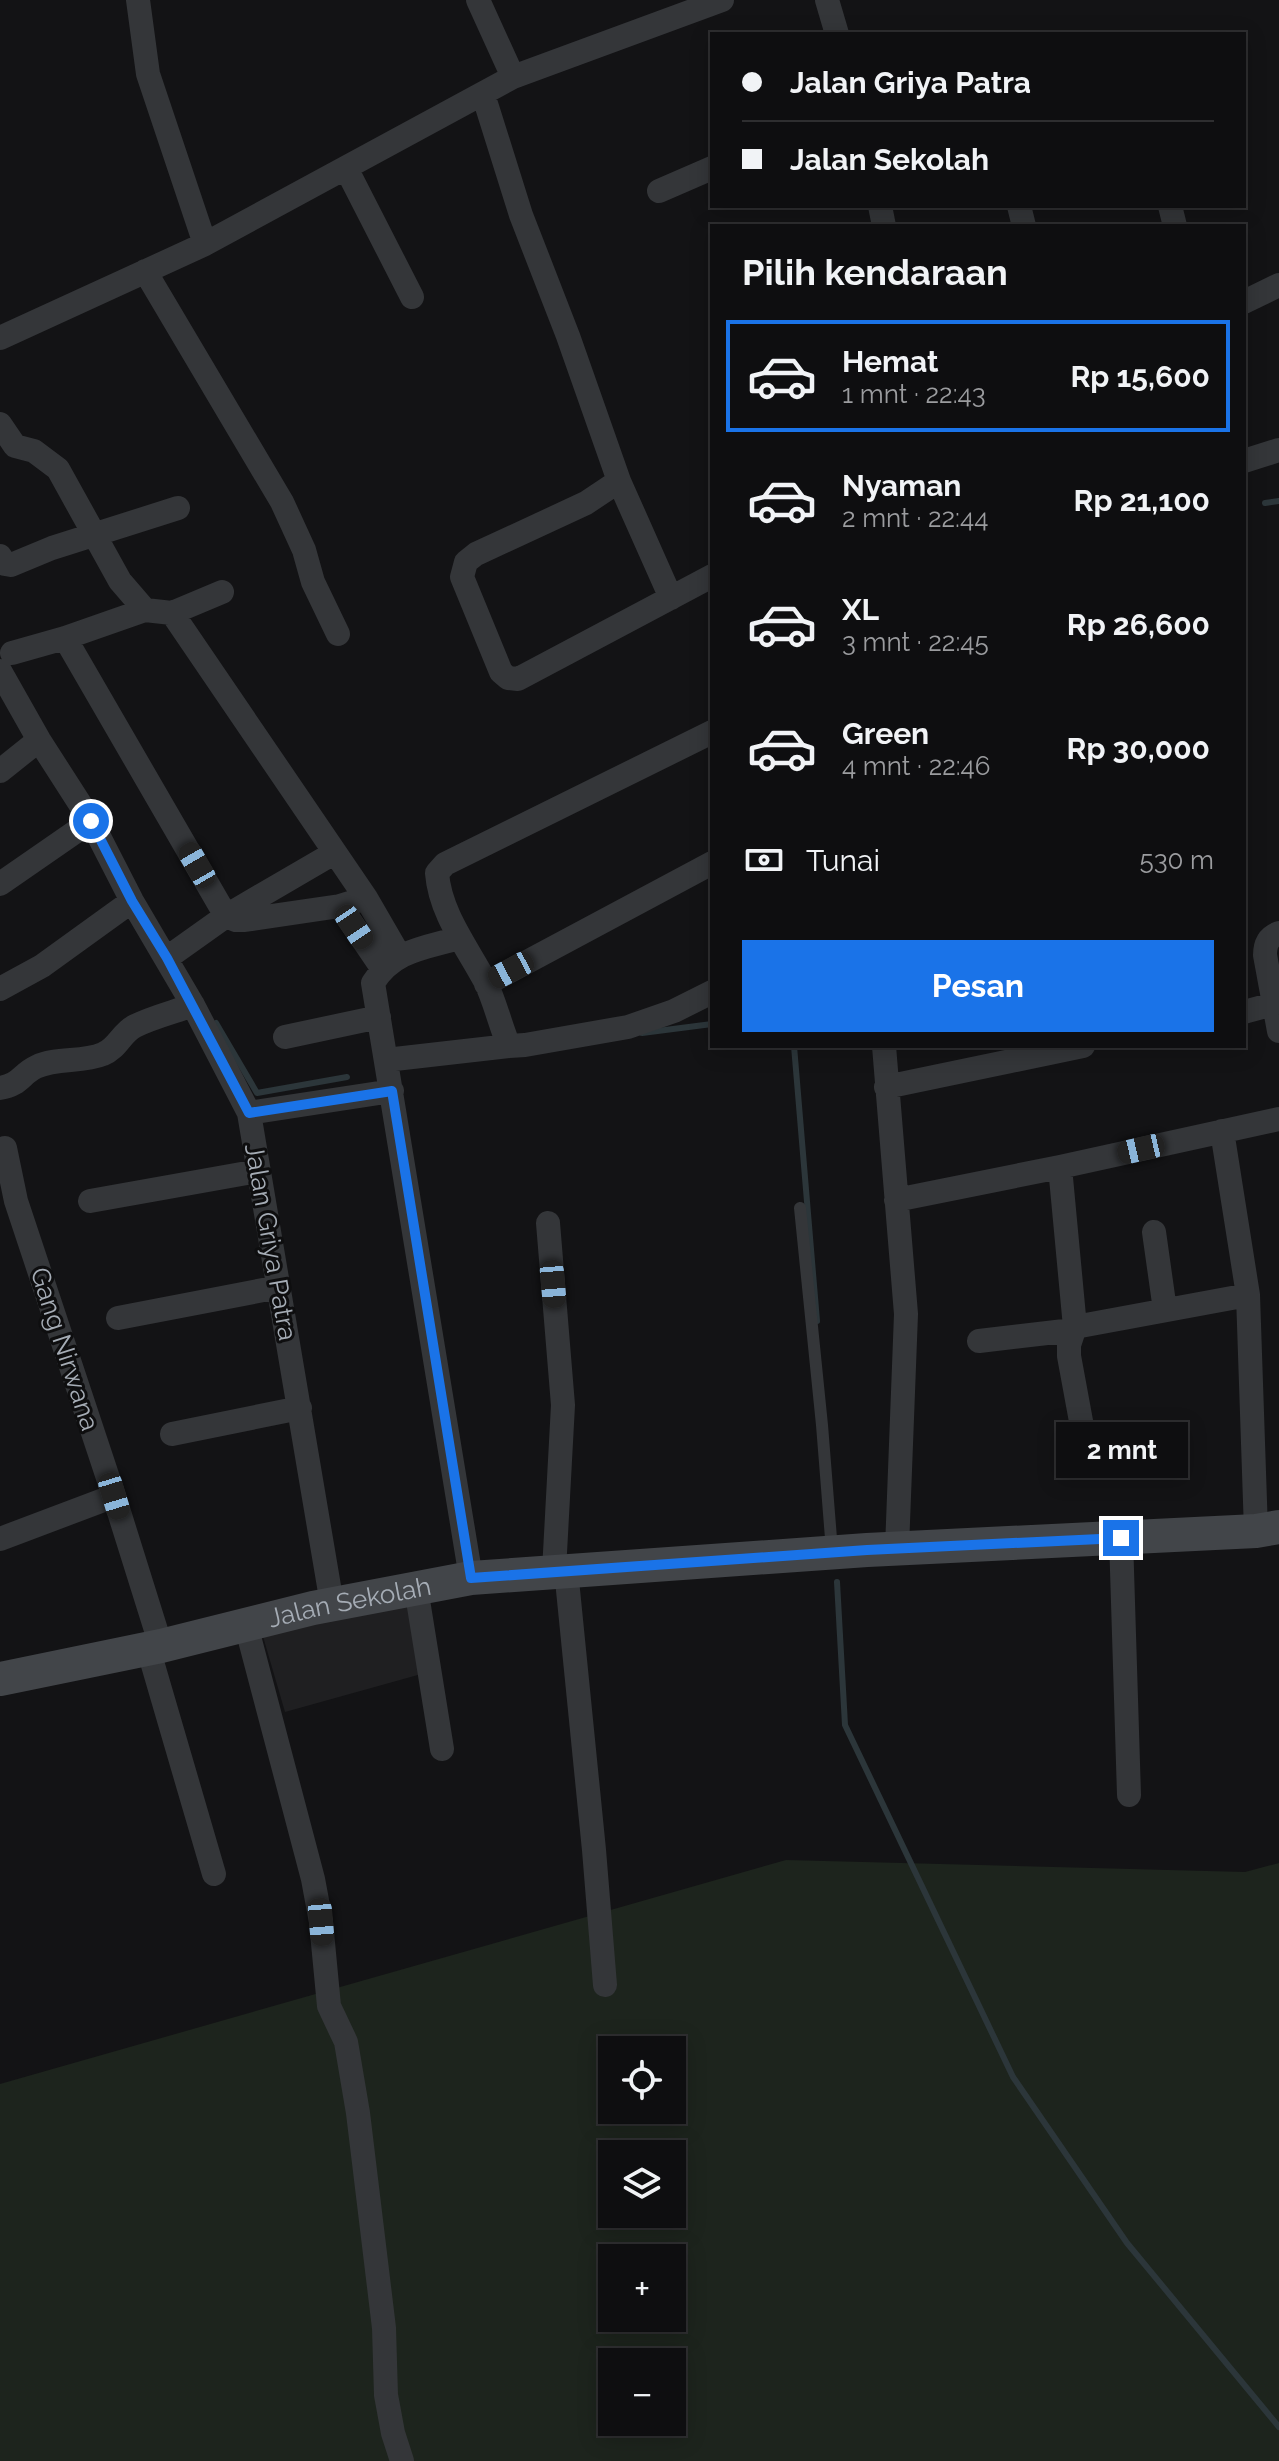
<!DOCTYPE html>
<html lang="id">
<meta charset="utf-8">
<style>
:root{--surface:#0e0e10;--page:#171719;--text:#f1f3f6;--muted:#9b9c9f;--line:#2e2e30;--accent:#1a73e8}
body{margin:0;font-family:Raleway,sans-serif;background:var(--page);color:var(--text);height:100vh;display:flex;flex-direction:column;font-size:30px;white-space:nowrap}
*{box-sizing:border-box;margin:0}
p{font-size:26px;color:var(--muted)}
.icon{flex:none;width:44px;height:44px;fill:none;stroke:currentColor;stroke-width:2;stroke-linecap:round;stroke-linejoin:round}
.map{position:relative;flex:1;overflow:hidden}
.side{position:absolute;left:710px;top:224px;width:536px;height:824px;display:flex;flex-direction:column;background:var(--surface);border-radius:0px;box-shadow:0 4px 20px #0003,0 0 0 2px var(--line)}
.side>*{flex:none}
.banner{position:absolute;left:710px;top:32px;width:536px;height:176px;border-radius:0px;box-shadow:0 4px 20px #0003,0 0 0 2px var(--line);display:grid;align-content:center;height:176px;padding:0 32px;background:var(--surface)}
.controls{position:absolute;left:598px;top:2036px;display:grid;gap:16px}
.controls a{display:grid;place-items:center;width:88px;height:88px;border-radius:0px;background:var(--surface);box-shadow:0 4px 20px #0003,0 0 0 2px var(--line);font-size:40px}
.end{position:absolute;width:36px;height:36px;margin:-18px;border:10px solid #1a73e8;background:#fff;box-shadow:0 0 0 4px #fff}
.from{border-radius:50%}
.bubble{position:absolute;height:56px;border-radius:0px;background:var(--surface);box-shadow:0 4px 20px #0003,0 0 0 2px var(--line);font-size:26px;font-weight:700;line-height:56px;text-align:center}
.car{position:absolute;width:24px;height:48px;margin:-24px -12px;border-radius:10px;box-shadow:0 0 6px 2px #0007;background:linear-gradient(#222 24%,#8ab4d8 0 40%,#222 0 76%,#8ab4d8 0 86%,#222 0)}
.banner b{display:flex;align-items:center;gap:28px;height:76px;font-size:30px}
.banner b+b{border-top:2px solid var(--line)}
.banner i{width:20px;height:20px;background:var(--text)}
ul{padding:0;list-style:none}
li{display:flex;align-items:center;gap:24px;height:112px;margin:0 16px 12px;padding:0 16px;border:4px solid transparent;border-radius:0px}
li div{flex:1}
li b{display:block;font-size:30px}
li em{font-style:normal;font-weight:700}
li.selected{border-color:var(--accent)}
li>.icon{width:72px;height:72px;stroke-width:1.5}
h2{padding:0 32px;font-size:36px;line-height:96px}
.pay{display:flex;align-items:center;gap:20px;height:88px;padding:0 32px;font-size:30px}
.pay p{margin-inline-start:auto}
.primary-button{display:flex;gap:16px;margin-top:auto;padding:16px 32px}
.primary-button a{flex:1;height:92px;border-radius:0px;background:var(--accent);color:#fff;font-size:32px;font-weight:700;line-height:92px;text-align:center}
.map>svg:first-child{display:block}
.built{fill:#1f1f21}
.green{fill:#1d241d;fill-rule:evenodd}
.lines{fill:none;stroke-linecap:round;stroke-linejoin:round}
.stream{stroke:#2c363a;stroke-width:6}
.lane{stroke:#343639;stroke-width:12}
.street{stroke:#343639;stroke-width:24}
.secondary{stroke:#424549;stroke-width:34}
.route{stroke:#1a73e8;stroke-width:10}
.labels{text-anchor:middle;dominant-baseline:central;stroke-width:6;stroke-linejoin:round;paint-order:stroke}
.street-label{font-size:26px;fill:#a5acb5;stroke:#0e0e0f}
</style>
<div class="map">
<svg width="1279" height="2461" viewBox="0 0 1279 2461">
<rect width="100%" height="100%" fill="#131315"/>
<path class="built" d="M408,1598L425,1673L285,1712L262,1633Z"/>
<path class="green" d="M786,1860L1245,1872L1279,1863V2461H0V2084ZM612,2050H672V2110H612ZM612,2154H672V2214H612ZM612,2258H672V2318H612ZM612,2362H672V2422H612Z"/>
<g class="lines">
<path class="stream" d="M1265,503L1279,501
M216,1023L257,1093L347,1077
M642,1033L712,1024
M794,1046L817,1321
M837,1582L845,1725L1013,2077L1127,2243L1279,2427"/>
<path class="lane" d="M800,1208L822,1425L832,1551"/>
<path class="street" d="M138,0L148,74L205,244
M478,0L513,77
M827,0L837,34
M483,94L521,215L568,336L619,481L586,503L476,554L466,562L462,577L501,672L508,678L518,679L712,576
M346,168L412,297
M659,191L712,168
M880,206L884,226
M1019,206L1024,226
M1170,206L1175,226
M145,271L282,502L304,550L313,582L338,634
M1244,302L1279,285
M0,338L205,244L513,77L722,0
M0,424L15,446L34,451L58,469L120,581L145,610
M1244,461L1279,450
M619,481L671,598
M0,556L5,564L11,565L52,548L178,508
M172,613L366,898L399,955
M65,638L226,916L236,920H245L340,906L366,898
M12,653L65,638L145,610L172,613L222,592
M0,671L39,740L91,821L132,901L193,1005L249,1113L332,1604
M712,732L445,864L437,873C440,913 467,947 485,981C495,1001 500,1025 509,1046L525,1045L628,1027L674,1011L712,992
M0,771L39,740
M0,884L91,821
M340,906L382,968
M1279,933C1268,937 1265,944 1265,955L1279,1031
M459,938C425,948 393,950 373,983L471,1578
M167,958L226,916L334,853
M486,984L712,863
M0,989L42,966L132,901
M1244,1012L1273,1004
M285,1037L379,1017
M884,1046L906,1314L897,1548
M386,1060L509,1046
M886,1087L1083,1046
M0,1088C20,1085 21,1074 36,1067C57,1057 82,1063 103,1054C118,1048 121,1033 135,1026C153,1017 174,1012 193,1005
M249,1113L392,1091
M1222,1131L1248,1295L1256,1531
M5,1148L16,1201L114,1496L161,1646
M1060,1167L1075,1327
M896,1200L1060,1167L1279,1119
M90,1201L258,1171
M548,1223L563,1405L554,1571
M1154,1232L1165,1310
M118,1318L279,1287
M979,1341L1073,1330
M1083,1432L1069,1356V1345L1075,1327L1248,1295
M172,1434L300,1408
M1121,1538L1129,1795
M0,1539L114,1496
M566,1570L594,1850L605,1985
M416,1588L442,1749
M246,1625L313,1879L321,1922L329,2006L346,2042L358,2113L384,2328L386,2395L393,2433L402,2461
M148,1648L214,1874"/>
<path class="secondary" id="s1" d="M0,1679L161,1646L313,1608L471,1578L867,1550L1256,1531L1279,1527"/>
</g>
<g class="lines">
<path class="route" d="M91,821L132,901L167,958L249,1113L392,1091L471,1578L867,1550L1121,1538"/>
</g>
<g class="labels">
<g class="street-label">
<text transform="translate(271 1242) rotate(80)">Jalan Griya Patra</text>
<text transform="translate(65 1349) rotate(72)">Gang Nirwana</text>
<text stroke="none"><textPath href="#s1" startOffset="358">Jalan Sekolah</textPath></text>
</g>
</g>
</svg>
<div class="controls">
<a><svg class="icon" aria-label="locate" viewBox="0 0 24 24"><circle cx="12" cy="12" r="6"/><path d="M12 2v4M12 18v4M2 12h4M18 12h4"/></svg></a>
<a><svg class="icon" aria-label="layers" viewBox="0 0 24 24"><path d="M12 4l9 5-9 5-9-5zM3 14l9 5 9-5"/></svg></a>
<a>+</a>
<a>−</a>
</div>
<i class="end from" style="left:91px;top:821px"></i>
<i class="end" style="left:1121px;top:1538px"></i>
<div class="bubble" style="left:1056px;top:1422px;width:132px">2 mnt</div>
<i class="car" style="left:197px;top:865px;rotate:330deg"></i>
<i class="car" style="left:354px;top:927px;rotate:146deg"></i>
<i class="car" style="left:511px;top:970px;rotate:242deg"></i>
<i class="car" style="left:1141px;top:1149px;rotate:257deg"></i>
<i class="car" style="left:553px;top:1284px;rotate:175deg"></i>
<i class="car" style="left:114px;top:1496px;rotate:163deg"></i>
<i class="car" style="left:321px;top:1922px;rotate:175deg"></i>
<div class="banner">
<b><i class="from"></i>Jalan Griya Patra</b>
<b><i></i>Jalan Sekolah</b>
</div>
<section class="side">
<h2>Pilih kendaraan</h2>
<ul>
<li class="selected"><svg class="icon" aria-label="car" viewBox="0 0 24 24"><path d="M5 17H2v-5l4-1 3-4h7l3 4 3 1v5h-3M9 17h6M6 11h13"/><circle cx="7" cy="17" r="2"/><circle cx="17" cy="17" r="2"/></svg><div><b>Hemat</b><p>1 mnt · 22:43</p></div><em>Rp 15,600</em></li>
<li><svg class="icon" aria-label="car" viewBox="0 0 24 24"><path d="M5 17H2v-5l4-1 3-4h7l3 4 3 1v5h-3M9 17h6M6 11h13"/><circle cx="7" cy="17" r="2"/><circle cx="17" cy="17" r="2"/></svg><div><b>Nyaman</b><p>2 mnt · 22:44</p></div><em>Rp 21,100</em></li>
<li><svg class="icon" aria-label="car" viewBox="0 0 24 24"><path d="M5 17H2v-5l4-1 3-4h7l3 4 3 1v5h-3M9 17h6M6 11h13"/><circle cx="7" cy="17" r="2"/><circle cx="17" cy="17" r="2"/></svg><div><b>XL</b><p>3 mnt · 22:45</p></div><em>Rp 26,600</em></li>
<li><svg class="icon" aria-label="car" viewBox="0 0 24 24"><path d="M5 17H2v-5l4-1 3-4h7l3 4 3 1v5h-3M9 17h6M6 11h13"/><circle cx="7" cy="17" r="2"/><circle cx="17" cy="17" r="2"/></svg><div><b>Green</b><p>4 mnt · 22:46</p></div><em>Rp 30,000</em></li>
</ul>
<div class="pay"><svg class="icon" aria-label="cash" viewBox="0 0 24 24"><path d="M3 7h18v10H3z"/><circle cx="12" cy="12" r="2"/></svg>Tunai<p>530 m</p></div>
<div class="primary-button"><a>Pesan</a></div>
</section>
</div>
